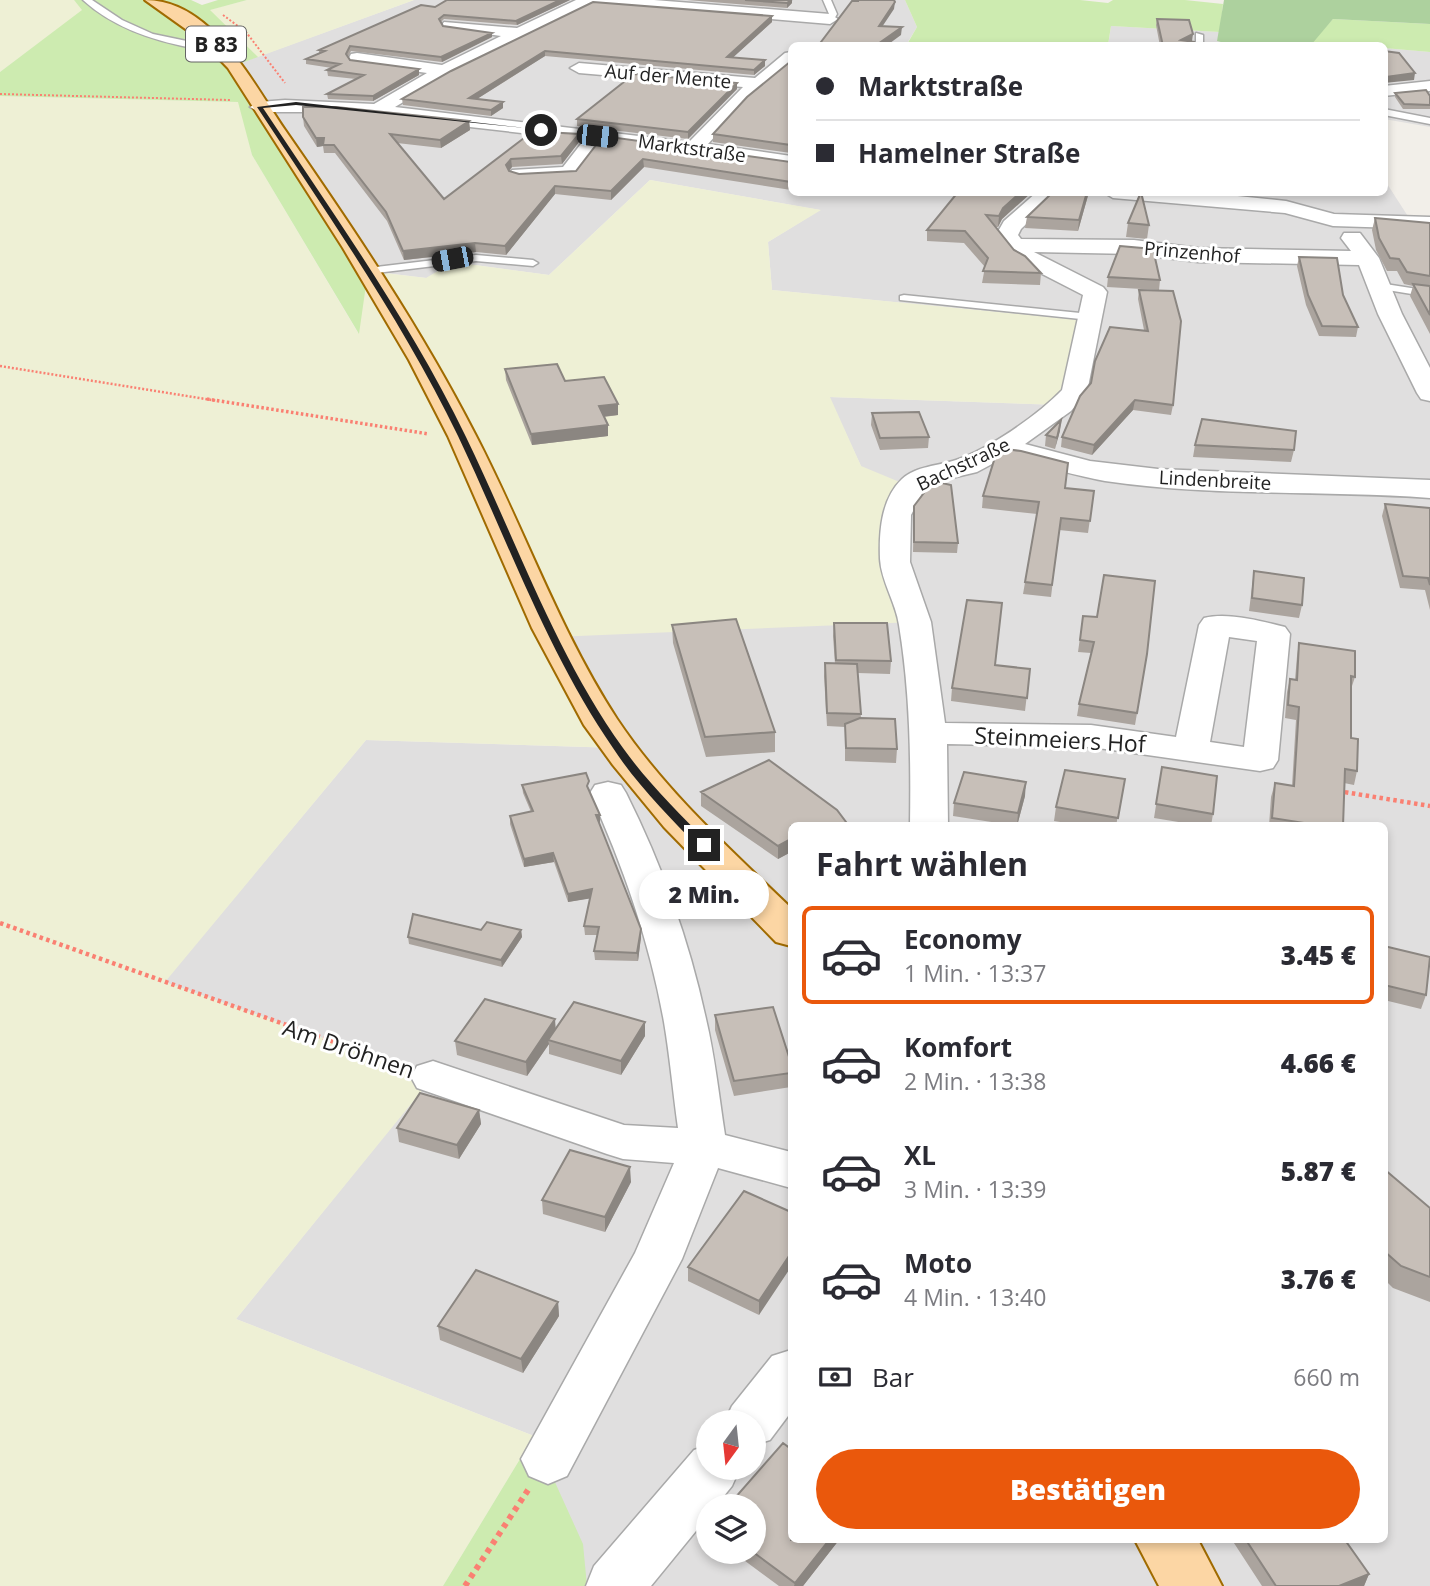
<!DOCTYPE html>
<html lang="de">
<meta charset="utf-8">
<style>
:root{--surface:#fff;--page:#f2f2f3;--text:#2b2b33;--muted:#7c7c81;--line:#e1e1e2;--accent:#ea580c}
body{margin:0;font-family:"Open Sans",sans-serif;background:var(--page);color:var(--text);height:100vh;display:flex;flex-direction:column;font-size:26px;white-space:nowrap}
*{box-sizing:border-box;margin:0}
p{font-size:23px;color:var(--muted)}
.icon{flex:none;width:38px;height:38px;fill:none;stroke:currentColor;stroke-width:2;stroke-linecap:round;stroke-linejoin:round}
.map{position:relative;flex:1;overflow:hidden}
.drawer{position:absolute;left:788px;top:822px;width:600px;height:721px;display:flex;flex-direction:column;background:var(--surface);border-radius:10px;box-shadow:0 4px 10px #0003}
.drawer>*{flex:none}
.banner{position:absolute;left:788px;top:42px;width:600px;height:154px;border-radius:10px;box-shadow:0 4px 10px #0003;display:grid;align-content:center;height:154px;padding:0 28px;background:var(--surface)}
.needle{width:46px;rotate:195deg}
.tools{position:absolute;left:696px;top:1410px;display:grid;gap:14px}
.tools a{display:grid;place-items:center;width:70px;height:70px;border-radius:50%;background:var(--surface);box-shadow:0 4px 10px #0003;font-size:35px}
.end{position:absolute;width:32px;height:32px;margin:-16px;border:9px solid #222;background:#fff;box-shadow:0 0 0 4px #fff}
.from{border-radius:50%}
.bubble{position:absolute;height:49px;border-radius:24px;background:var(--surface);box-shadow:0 4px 10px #0003;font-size:23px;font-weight:800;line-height:49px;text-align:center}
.car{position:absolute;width:21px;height:42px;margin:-21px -10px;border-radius:9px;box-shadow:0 0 5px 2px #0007;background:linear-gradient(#222 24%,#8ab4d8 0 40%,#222 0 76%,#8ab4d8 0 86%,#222 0)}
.banner b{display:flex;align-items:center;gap:24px;height:66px;font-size:26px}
.banner b+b{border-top:2px solid var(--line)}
.banner i{width:18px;height:18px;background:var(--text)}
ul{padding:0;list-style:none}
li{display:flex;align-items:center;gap:21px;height:98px;margin:0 14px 10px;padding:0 14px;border:4px solid transparent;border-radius:10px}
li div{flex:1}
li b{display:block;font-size:26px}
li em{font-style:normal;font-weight:800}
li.selected{border-color:var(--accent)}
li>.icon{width:63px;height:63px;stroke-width:1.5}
h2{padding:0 28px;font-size:32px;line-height:84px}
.pay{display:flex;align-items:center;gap:18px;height:77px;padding:0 28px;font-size:26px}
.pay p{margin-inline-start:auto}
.cta{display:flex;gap:14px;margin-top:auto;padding:14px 28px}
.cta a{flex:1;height:80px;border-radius:42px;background:var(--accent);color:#fff;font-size:28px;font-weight:800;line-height:80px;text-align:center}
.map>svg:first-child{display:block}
.residential{fill:#e0dfdf;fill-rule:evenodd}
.farmland{fill:#eef0d5}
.grass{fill:#cdebb0}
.forest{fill:#add19e}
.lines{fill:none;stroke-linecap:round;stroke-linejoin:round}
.service-casing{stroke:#a9a9a9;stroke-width:3}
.minor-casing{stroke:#a9a9a9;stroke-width:3}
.primary-casing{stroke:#a06b00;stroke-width:4}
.path-far4{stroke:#fa8072;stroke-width:2;stroke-dasharray:2 2;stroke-linecap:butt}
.path-far3{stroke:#fa8072;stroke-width:2.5;stroke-dasharray:2 2;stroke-linecap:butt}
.path-far2{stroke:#fa8072;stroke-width:3.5;stroke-dasharray:2.5 2.5;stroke-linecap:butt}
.path-far1{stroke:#fa8072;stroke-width:4.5;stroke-dasharray:3.5 3.5;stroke-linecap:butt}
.path{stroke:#fa8072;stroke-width:6;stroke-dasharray:5 5;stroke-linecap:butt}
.service{fill:#fff;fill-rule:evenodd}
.minor{fill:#fff;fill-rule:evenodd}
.primary{fill:#fcd6a4;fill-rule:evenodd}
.wall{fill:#aba49e}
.shaded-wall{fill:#8b8681}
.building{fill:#c7bfb8;stroke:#8b8681;stroke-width:2}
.route{fill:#222}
.labels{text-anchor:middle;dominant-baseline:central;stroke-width:6;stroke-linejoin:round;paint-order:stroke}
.far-street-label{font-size:19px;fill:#222;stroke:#fff}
.shield{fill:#fff;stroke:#646464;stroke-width:2}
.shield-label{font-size:21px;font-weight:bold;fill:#222}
.street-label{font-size:23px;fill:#222;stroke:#fff}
</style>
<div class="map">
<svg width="1430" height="1586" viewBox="0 0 1430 1586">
<rect width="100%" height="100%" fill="#f2efe9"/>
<path class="residential" d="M414,0H905L917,27L906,45L791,46V192H1384V179L1411,221L1430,223V1586H587L534,1436L236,1319L432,1077L164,982L366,740L617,748L554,637L861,466L829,397L1062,405L1088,321L772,290L768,242L820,210L650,180L549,275L453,262L427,278L368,271L235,65ZM791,826H1384V1540H791ZM709,1423H754V1468H709ZM709,1507H754V1552H709Z
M1111,26L1220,32L1217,41L1232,45L1108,46Z
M1384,48L1430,52V127L1384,119Z"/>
<path class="farmland" d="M0,0H74L83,10L0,72Z
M247,0H414L258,57L209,10Z
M0,96L239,102L252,155L358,333L368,271L426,278L453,262L549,275L650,180L821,210L768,242L772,290L1089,321L1062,405L830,397L861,466L902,483L915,622L554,637L618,748L366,740L165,982L433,1077L236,1319L534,1436L443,1586H0Z"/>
<path class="grass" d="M74,0H191L202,5L218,0H247L210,10L258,57L236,65L368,271L359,334L252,155L238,102L0,96V72L82,10Z
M905,0H1080L1108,3L1113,0H1185L1223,4L1220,32L1111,26L1108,45L906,46L917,27Z
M1333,19L1430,24V52L1384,48V46L1312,42Z
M534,1436L583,1544L587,1586H443Z"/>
<path class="forest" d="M1224,0H1430V24L1333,19L1311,45H1232L1217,41Z"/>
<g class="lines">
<g class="service-casing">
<path id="service" d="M83,0H92L122,20L153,34L225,49C218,53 207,50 198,49C157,42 115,29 83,0Z
M823,0H831L837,14L833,21L826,19L829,14Z
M1196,33L1203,35V45L1183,46L1196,42Z
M1384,109L1430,118V124L1384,115Z
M476,255L533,260L538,263L533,266L476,261L368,274L363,271L368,268Z
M1379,283L1430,291V297L1375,288L1374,286Z
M904,295L1090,314L1096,317L1090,320L900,300V296Z"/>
</g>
<g class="minor-casing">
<path id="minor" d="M576,0H654L830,14L838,19L830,24L593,4L450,74L395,107L689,142L743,87L579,73L570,68L579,63L755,78L785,53L791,52V65L745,103L708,144L791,156V168L602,142L576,177L519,180L512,178L509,174L512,170L563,167L584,140L337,112H259L250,107L259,102L285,100L374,104L427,73L357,63L351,62L349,58L351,54L357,53L442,65L501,36L444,28L442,25L444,22L517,28Z
M1430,81V91L1384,96V86Z
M1037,192H1060L1021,229L1018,235L1021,239L1134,240L1198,248L1351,251L1341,238L1344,233H1360L1379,258L1402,314L1430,368V401L1421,399L1417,393L1378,314L1359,265L1198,262L1134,254L1034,252L1103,287L1107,292L1087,392L1071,411L1025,444L1090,461L1158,469L1430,480V498C1322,490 1212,497 1105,481C1072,475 1040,465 1007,456L977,472L939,481L924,490L911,515L910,562L931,622L945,723L1091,725L1176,737L1199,625L1204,618C1228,612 1261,621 1285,627L1290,634L1278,760L1273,768L1260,771L1091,747L947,744L948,826H910C911,758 910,692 899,625C896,603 881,581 880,559C879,532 881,499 902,479C916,466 938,466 956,460C989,449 1038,415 1062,390L1083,295L1015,260L996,235L1004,221ZM1229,637L1257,641L1244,747L1210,742Z
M1103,192H1198L1286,201L1334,214L1430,217V229L1333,226L1285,213L1113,198Z
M608,782L621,785L626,793C662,865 689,940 706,1019C715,1057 719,1096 725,1135L791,1152V1188L718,1168L682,1259L567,1476L548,1484L529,1476L521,1459L635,1253L674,1163L623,1159L607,1154L417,1088L411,1077L417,1066L433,1061L624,1125L678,1128C673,1093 670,1057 664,1022C650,943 623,865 590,793L595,785Z
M791,1350V1412L770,1440L754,1445V1423H724L732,1406L772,1356Z
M709,1445V1468H740L732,1486L715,1507H709V1515L651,1586H586L594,1566L694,1450Z"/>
</g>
<g class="primary-casing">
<path id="primary" d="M145,0C212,0 252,82 285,130C353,228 420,327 475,434C524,528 559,630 617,719C665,791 730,849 791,908V946L776,942L664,827L613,765L584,725L532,628L448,436L409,360L343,248L228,68L201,40Z
M1135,1540H1198L1222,1586H1159Z"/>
</g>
<path class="path-far4" d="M223,15L246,32L285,83
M0,94L230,100"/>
<path class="path-far3" d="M0,366L218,401"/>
<path class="path-far2" d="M207,399L429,434"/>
<path class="path-far1" d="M1338,791L1430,806
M0,923L399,1065"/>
<path class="path" d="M465,1586L528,1490"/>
<use href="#service" class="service"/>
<use href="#minor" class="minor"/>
<use href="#primary" class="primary"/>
</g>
<path class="wall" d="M447,0H570L517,25L444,19L441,22L443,26L492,37L442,62L351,51L348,57L350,60L419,69V75L373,101L328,99L327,94L356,79L328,76L327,70L332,68L306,64V59L319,53V50L435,7Z
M687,0H792V3L787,8Z
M593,2L772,16V22L732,58L765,60V66L754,75L545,56L477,99L503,102V108L491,116L403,105L402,99Z
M1157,19L1192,41H1191L1195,46H1160L1156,25Z
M791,61V153L713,142V134Z
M737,83V89L688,139L577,126V119Z
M1395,93L1430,96V109H1403L1395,97Z
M303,117L469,121L470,130L441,148L397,143L444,199L524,138L579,142L562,164L512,167L509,171L519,174L576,171L603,136L791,162V190L644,167L611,200L555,194L506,255L476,252L404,260L387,221L335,153H324L323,146L317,147L304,126Z
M958,192H1032L1002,219L998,227H996L1014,250L1041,273L1040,285L982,283L985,267L964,243L927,241V230Z
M1089,192L1078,231L1025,228L1027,217Z
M1375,218L1430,223V334L1410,296L1413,286L1404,284L1397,271H1387L1376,250L1372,230Z
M1128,223L1149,225L1147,239L1126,237Z
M1299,257L1343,295L1358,327L1356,337L1319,336L1306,305L1297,266Z
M1108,277L1160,280L1159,290L1107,287Z
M1139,290L1173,405L1171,415L1133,410L1092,455L1061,447L1062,437L1144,330L1138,299Z
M505,369L565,381L618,404V415L604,417L608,436L532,445L506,380Z
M872,413L929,437L928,448L880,450L871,425Z
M1061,420L1055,449L1045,446L1046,435Z
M1195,445L1294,450L1291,462L1193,457Z
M1065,488L1094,491L1088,533L1059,530L1051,597L1023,594L1037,514L982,508L983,496Z
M1385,504L1430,508V610L1425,590L1400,588L1382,516Z
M914,506L958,543L957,553L913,552Z
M1254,571L1302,605L1299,618L1249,611Z
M1083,616L1147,654L1135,725L1077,716L1079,704L1091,653L1078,652Z
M834,623L891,661L890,674L858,673L861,718L897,749L896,763L845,761V727L827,726L824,676L825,663L835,664L833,636Z
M672,625L775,732V752L706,757L673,643Z
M1299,643L1355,677L1351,689V738L1357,771L1354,785L1344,783L1343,826H1269L1271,797L1275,783L1292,786L1296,720L1285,718L1287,692L1290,679L1295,680L1297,656Z
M995,665L1030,669L1025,711L951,701L952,688Z
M1162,767L1213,814L1211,826H1203L1154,818Z
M1125,779L1116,826H1085L1054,821L1056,807Z
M522,785L590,789L589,790L600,815V823H599L641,937L638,961L595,960L594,951L597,935H585L584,926L590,898L568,902L554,862L524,867L510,824V816L531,812L523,793Z
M701,792L791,826V852L778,859L701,806Z
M1025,796L1017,826L953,816L954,803Z
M481,930H521L522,937L502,967L409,944L408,937Z
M1384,946L1426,995L1421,1009L1384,1000Z
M715,1015L791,1063V1087L734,1096L715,1030Z
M555,1019V1029L645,1036L621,1075L549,1054V1044L527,1076L457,1055L455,1041Z
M479,1110L481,1124L459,1159L399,1142L397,1128Z
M1384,1169L1430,1208V1302L1393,1288L1384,1279Z
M631,1182L605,1232L543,1214L542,1200Z
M791,1212L759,1315L688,1281V1267Z
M558,1302L559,1316L523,1373L440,1340L438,1326Z
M791,1540H839L803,1586H779L733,1552H754Z
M1232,1540H1345L1369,1574L1364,1586H1262Z"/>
<path class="shaded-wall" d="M560,0H570L517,25L516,21Z
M791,0H792V3L787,8V3Z
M895,2L894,9L878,33L879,26Z
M772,16V22L727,63V57Z
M902,27L901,35L886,46H875Z
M492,33V37L442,62L441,57Z
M1193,34L1192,41L1182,46L1181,40Z
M545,51V56L469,104V98Z
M765,60V66L754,75V70Z
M419,69V75L373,101V96Z
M1415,73L1414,80L1384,83L1386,77Z
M737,83V89L688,139V132Z
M503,102V108L491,116V110Z
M469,121L470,130L441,148L440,140Z
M579,134V142L562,164L561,156Z
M316,138H324L323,146L317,147Z
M511,159L512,167L506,174V165Z
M643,159L644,167L611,200V191Z
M555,186V194L506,255L505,246Z
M1021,192H1032L1002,219L998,227L999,216L1003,208Z
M1087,192H1089L1078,231L1079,220Z
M475,243L476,252L404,260L403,251Z
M1135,400L1133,410L1092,455L1094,445Z
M618,404V415L599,417V406Z
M1061,420L1060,431L1055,449L1057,438Z
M608,425V436L532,445L531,434Z
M1026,782L1025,796L1017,826L1018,813Z
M596,815H600V823L596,824Z
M791,839V852L778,859V846Z
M553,853L554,862L524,867V859Z
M592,889L593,898L568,902V894Z
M641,929V937L638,961L637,953Z
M521,930L522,937L502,967L501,960Z
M555,1019L556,1033L548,1040L549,1044L527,1076L526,1062Z
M645,1022V1036L621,1075V1061Z
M479,1110L481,1124L459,1159L457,1145Z
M630,1167L631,1182L605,1232V1217Z
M791,1253V1267L759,1315V1301Z
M558,1302L559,1316L523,1373L521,1359Z
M829,1540H839L803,1586H794L795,1583Z
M1369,1574L1364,1586H1339Z"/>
<path class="building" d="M447,0H560L516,21L444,15L439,19L443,26L492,33L441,57L350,46L346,54L350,60L419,69L373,96L327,94L364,75L327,70L340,64L306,59L325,51L319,50L421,5L435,7Z
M745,0H791L787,3Z
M858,0H894L895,2L879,26L902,27L875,46H818L852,1H858Z
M593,2L772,16L727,57L765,60L754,70L545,51L469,98L503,102L491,110L402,99L451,71Z
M1157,19L1189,20L1193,34L1181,40L1194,42L1195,46H1163Z
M1384,51L1399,53L1415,73L1386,77L1384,75Z
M791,61V145L713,134L747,97Z
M634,74L737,83L688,132L577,119Z
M1426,90L1430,96V105L1404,104L1395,93Z
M303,107H336L469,121L440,140L390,134L444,199L524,138L534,140L545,132L579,134L561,156L511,159L506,165L509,171L519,174L576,171L603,136L791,162V182L643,159L611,191L555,186L505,246L475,243L403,251L386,212L334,145H323L324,138H316L303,117Z
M958,192H1021L1003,208L999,216L986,215L1014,250L1025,256L1041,273L983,271L988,258L965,231L927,230Z
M1053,192H1087L1079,220L1027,217Z
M1141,192L1149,225L1128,223Z
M1375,218L1430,223V276L1407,272L1399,259L1390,258L1379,238Z
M1120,246L1153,249L1160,280L1108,277Z
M1299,257L1337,258L1343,295L1358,327L1322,326L1308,295Z
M1413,284L1430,286V315Z
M1139,290L1173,291L1181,321L1173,405L1135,400L1094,445L1062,437L1080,396L1091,383L1095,361L1110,327L1148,331Z
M557,364L565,381L604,377L618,404L599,406L608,425L531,434L505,369Z
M919,412L929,437L880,438L872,413Z
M1202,419L1296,431L1294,450L1195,445Z
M1061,420L1057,438L1046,435Z
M1005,449L1021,451L1068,463L1065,488L1094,491L1090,521L1061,518L1052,585L1025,582L1039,502L983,496L996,454Z
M933,481L951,485L958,543L914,542V506Z
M1385,504L1430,508V585L1428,578L1403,576Z
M1254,571L1304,578L1302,605L1252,598Z
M1104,575L1155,581L1147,654L1137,713L1079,704L1094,642L1080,640L1083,616L1097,617Z
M967,600L1002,603L995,665L1030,669L1027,698L952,688Z
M736,619L775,732L705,737L672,625Z
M834,623H887L891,661L836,660Z
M1299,643L1355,651V677L1351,676V738L1358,739L1357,771L1345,769L1343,826H1323L1272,818L1275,783L1294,786L1299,707L1288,705L1290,679L1297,680Z
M825,663L857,664L861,714L827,713Z
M860,718L895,719L897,749L846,748L845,724Z
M769,760L837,810L849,826H791V839L778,846L701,792Z
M1162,767L1217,776L1213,814L1156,804Z
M1065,770L1125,779L1118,818L1056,807Z
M964,772L1026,782L1018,813L954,803Z
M586,773L589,781L587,786L600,815H596L641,929L637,953L594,951L599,927L584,926L592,889L568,894L553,853L524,859L510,816L533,811L522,785Z
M413,914L481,930L487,922L521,930L501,960L408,937Z
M1384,946L1430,957L1426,995L1384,985Z
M485,999L555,1019L526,1062L455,1041Z
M574,1002L645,1022L621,1061L548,1040Z
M773,1007L791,1063V1073L734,1081L715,1015Z
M420,1093L479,1110L457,1145L397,1128Z
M570,1150L630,1167L605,1217L542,1200Z
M1384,1169L1430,1208V1277L1401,1266L1384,1251Z
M744,1191L791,1212V1253L759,1301L688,1267Z
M476,1270L558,1302L521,1359L438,1326Z
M783,1443L791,1449V1540H829L795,1583L753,1552H754V1507H727Z
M1246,1540H1345L1369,1574L1339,1586H1276Z"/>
<path class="route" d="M296,102L544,130L296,105L263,108C334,215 410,321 466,437C516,540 556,655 623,748C648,783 678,812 708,843V848H699C669,816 637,785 613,748C547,652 508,541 458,436C402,320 327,214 257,107Z"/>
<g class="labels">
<g class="far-street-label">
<text transform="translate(668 76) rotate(5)">Auf der Mente</text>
<text transform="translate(692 148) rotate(8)">Marktstraße</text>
<text transform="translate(1192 252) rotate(5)">Prinzenhof</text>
<text transform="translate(963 464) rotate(-25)">Bachstraße</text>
<text transform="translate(1215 480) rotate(3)">Lindenbreite</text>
</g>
<rect class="shield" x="186" y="26.5" width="60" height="35" rx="5"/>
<g class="shield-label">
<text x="216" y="44">B 83</text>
</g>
<g class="street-label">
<text transform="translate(1060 739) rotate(3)">Steinmeiers Hof</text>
<text transform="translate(349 1048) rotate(19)">Am Dröhnen</text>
</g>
</g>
</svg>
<div class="tools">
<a><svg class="needle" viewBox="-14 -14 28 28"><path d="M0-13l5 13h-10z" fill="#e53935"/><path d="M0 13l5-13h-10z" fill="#7c7c81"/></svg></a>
<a><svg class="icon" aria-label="layers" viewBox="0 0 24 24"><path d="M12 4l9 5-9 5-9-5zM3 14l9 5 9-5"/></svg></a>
</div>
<i class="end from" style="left:541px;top:130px"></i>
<i class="end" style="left:704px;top:845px"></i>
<div class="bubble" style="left:639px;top:870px;width:130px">2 Min.</div>
<i class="car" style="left:597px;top:136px;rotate:96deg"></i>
<i class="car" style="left:452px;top:259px;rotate:259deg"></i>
<div class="banner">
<b><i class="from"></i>Marktstraße</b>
<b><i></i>Hamelner Straße</b>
</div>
<section class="drawer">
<h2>Fahrt wählen</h2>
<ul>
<li class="selected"><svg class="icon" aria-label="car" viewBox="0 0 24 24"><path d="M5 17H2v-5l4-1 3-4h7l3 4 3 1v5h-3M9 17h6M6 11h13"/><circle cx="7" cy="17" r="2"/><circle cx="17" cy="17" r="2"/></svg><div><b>Economy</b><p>1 Min. · 13:37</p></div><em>3.45 €</em></li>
<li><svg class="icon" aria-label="car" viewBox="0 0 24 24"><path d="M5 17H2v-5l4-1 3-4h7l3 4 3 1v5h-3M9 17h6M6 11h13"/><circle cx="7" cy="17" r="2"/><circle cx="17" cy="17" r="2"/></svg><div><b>Komfort</b><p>2 Min. · 13:38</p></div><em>4.66 €</em></li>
<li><svg class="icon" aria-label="car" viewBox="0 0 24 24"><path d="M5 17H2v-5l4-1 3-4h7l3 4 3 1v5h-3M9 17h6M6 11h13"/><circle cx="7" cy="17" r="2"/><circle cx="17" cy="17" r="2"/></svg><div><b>XL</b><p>3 Min. · 13:39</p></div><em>5.87 €</em></li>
<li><svg class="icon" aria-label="car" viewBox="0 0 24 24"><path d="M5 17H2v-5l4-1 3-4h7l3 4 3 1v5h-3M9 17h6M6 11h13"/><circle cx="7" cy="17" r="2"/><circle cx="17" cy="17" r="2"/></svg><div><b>Moto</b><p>4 Min. · 13:40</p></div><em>3.76 €</em></li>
</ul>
<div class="pay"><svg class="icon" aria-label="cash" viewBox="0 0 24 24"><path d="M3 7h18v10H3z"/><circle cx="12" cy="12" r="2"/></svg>Bar<p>660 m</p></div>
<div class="cta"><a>Bestätigen</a></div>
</section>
</div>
